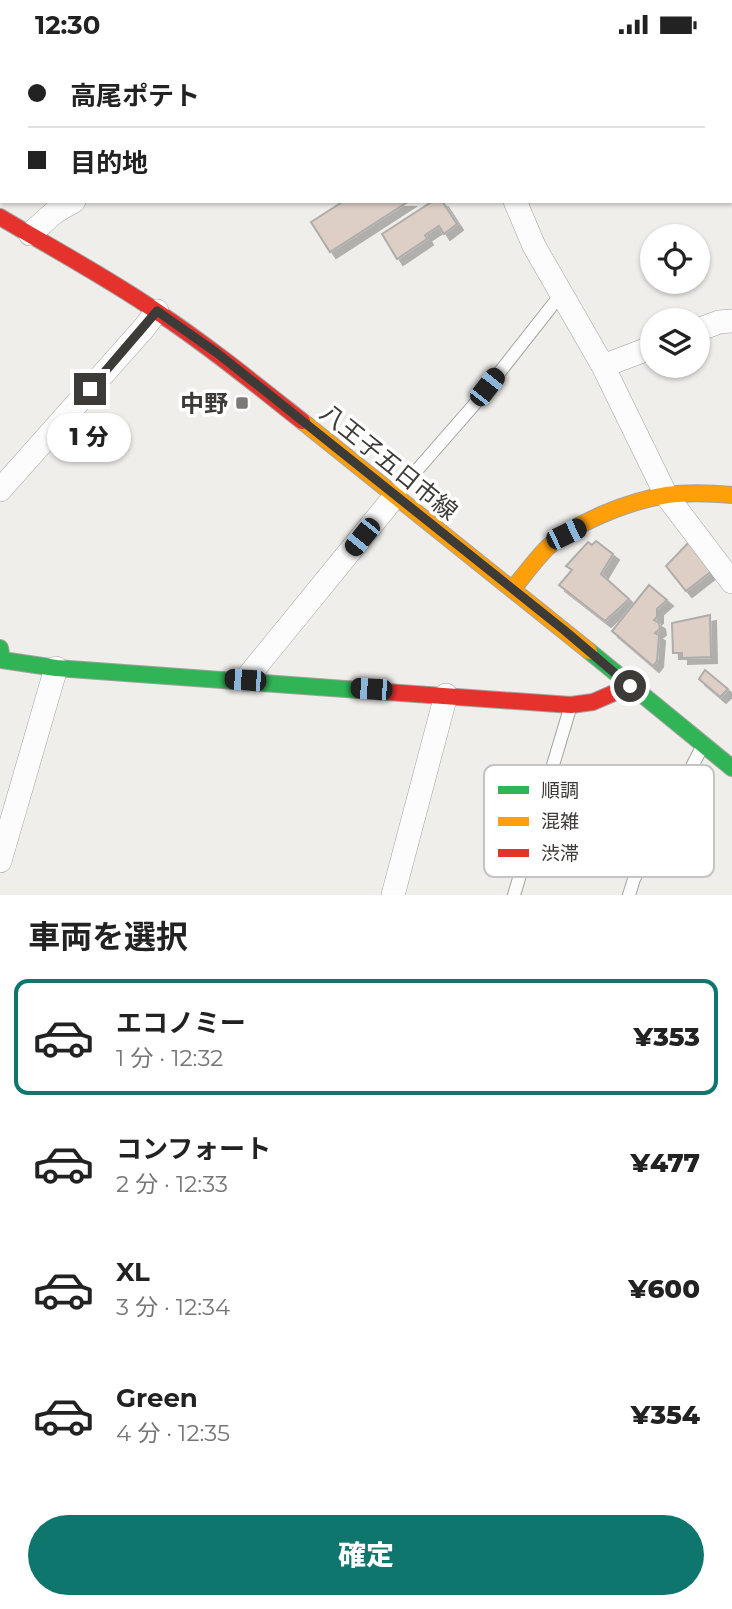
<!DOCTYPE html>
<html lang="ja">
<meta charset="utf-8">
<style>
:root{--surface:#fff;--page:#f6f6f6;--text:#222;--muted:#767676;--line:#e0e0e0;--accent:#0f766e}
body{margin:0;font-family:Montserrat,"Noto Sans JP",sans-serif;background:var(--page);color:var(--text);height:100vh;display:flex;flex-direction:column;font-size:26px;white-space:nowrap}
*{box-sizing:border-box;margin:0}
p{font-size:23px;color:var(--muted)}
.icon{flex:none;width:38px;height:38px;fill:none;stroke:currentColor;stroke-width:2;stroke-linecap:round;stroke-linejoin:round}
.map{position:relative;height:846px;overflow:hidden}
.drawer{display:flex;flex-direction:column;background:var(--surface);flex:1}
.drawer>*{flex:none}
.hud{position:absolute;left:0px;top:0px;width:733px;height:154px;box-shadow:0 2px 5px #0004;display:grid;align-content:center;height:154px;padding:0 28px;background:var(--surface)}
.controls{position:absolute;left:640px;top:175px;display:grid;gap:14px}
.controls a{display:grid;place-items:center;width:70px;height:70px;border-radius:50%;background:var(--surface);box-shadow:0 2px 5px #0004;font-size:35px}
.end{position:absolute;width:32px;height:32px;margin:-16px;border:9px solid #3c3b38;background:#fff;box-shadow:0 0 0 4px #fff}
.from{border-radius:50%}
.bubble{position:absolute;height:49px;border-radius:24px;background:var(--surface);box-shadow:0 2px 5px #0004;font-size:23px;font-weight:800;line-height:49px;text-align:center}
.car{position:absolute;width:21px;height:42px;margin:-21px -10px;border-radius:9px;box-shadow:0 0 5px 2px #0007;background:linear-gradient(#222 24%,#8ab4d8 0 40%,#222 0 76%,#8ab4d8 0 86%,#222 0)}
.hud b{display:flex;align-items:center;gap:24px;height:66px;font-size:26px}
.hud b+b{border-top:2px solid var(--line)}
.hud i{width:18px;height:18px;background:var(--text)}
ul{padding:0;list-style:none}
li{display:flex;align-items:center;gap:21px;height:116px;margin:0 14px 10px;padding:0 14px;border:4px solid transparent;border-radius:14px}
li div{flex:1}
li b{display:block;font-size:26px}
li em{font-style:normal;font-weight:800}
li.on{border-color:var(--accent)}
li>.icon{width:63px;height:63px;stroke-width:1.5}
h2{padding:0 28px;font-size:32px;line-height:84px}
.cta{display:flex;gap:14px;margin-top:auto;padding:14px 28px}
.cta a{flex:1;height:80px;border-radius:42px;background:var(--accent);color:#fff;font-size:28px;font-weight:800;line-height:80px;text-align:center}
.status{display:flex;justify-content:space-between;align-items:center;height:49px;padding:0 35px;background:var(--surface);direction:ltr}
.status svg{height:19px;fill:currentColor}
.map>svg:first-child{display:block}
.building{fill:#decfc6;stroke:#afadab;stroke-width:2;filter:url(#shadow)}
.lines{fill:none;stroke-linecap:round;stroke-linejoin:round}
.lane-casing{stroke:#a3a2a0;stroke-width:14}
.street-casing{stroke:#a3a2a0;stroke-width:24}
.fast-casing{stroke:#a3a2a0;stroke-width:18}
.slow-casing{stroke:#a3a2a0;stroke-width:18}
.jam-casing{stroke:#a3a2a0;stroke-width:18}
.lane{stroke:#fdfcfc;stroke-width:12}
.street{stroke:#fdfcfc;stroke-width:23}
.fast{stroke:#30b455;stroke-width:16}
.slow{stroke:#ff9f0a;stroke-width:16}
.jam{stroke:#e5322d;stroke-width:16}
.route{stroke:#3c3b38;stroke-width:9}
.poi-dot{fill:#7b7a77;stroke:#fff;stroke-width:2.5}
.labels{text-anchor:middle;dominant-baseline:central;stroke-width:7;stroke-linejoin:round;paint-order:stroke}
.poi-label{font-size:24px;font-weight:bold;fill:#3c3b38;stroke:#fff;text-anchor:end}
.street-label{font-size:24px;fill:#3c3b38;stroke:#fff}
.key{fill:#fff;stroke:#c4c4c3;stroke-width:2}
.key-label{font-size:19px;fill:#3c3b38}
</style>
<div class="status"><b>12:30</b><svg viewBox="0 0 49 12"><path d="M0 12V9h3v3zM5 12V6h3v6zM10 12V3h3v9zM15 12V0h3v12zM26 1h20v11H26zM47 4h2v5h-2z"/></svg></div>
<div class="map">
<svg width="732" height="846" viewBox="0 0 732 846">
<defs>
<filter id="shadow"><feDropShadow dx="6" dy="6" stdDeviation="0" flood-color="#0004"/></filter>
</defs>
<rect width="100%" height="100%" fill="#f0eeeb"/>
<path class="building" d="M344,152H409L330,203L311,173Z
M433,152H442L457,175L444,185L439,177L425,186L427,190L397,210L382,185Z
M596,492L613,505L601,525L629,550L605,572L559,536L572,521L566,517L588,493L592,496Z
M690,492L713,521L686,542L666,517Z
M649,536L667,551L657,560V568L654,571L659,574L660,580L655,584L659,586L657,612L653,617L612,582Z
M710,566L711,608L682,609V604H673L672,574Z
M705,621L728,640L720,648L699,630Z"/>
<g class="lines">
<g class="lane-casing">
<path id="lane" d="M397,444L473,357L562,244
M514,846L571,656
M629,846L634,830L701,700"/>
</g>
<g class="street-casing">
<path id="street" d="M334,2L337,0
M516,2L517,0
M515,152L534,197L603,317L666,446L732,533
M30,185L55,163L74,152
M698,281L719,273L732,272
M603,317L653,298
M0,441L144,279L157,262
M245,631L395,447
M0,812L56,619
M393,846L446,646"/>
</g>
<g class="fast-casing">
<path id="fast" d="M0,599L2,611L56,619L359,641
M589,602L732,719"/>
</g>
<g class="slow-casing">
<path id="slow" d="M302,372L589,602
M513,540C524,526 535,511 548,498C576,473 629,452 667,446C688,443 711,444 732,446"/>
</g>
<g class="jam-casing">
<path id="jam" d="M0,168C52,199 106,228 156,262C207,296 254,334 302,372
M359,641L571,656L593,653L630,637"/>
</g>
<use href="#lane" class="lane"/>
<use href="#street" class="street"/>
<use href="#fast" class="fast"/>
<use href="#slow" class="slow"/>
<use href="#jam" class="jam"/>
</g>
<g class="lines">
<path class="route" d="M90,340L157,262L217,304L275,350L564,581L630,637"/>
</g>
<rect class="poi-dot" x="235" y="347" width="14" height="14" rx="3.5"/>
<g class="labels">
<g class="poi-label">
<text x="228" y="354">中野</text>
</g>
<g class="street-label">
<text transform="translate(389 413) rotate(39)">八王子五日市線</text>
</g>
</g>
<rect x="484" y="716" width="230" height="112" rx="10" class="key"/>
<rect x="498" y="737" width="31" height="8" fill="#30b455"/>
<rect x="498" y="768" width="31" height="9" fill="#ff9f0a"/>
<rect x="498" y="800" width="31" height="8" fill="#e5322d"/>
<g class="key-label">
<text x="541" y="748">順調</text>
<text x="541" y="779">混雑</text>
<text x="541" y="811">渋滞</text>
</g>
</svg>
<div class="controls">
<a><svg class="icon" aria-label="locate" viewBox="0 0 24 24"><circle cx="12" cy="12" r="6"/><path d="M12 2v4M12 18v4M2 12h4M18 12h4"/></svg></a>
<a><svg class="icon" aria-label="layers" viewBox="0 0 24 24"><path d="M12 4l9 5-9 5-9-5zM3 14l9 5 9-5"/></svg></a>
</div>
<i class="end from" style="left:630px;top:637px"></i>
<i class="end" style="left:90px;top:340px"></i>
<div class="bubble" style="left:47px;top:364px;width:84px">1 分</div>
<i class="car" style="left:487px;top:338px;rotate:38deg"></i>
<i class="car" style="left:566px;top:485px;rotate:64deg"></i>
<i class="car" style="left:362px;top:488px;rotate:219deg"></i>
<i class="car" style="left:245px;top:631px;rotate:274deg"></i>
<i class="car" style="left:371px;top:640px;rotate:274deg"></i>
<div class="hud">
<b><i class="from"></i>高尾ポテト</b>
<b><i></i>目的地</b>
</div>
</div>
<section class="drawer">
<h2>車両を選択</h2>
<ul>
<li class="on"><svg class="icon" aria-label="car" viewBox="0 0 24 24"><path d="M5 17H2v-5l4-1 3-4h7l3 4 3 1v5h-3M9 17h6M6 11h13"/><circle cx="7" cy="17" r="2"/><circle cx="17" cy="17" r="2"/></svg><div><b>エコノミー</b><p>1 分 · 12:32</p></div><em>¥353</em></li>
<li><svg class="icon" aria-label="car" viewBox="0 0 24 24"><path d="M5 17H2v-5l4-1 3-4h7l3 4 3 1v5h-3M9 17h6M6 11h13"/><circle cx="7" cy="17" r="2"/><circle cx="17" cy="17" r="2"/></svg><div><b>コンフォート</b><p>2 分 · 12:33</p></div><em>¥477</em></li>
<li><svg class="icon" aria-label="car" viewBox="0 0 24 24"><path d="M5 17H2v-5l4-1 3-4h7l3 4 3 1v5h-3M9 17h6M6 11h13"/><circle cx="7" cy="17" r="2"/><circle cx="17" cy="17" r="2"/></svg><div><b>XL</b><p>3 分 · 12:34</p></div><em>¥600</em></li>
<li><svg class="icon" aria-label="car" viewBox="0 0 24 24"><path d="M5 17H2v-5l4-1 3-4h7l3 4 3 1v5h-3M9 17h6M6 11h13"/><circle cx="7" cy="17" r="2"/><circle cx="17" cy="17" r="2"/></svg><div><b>Green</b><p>4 分 · 12:35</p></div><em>¥354</em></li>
</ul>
<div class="cta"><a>確定</a></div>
</section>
